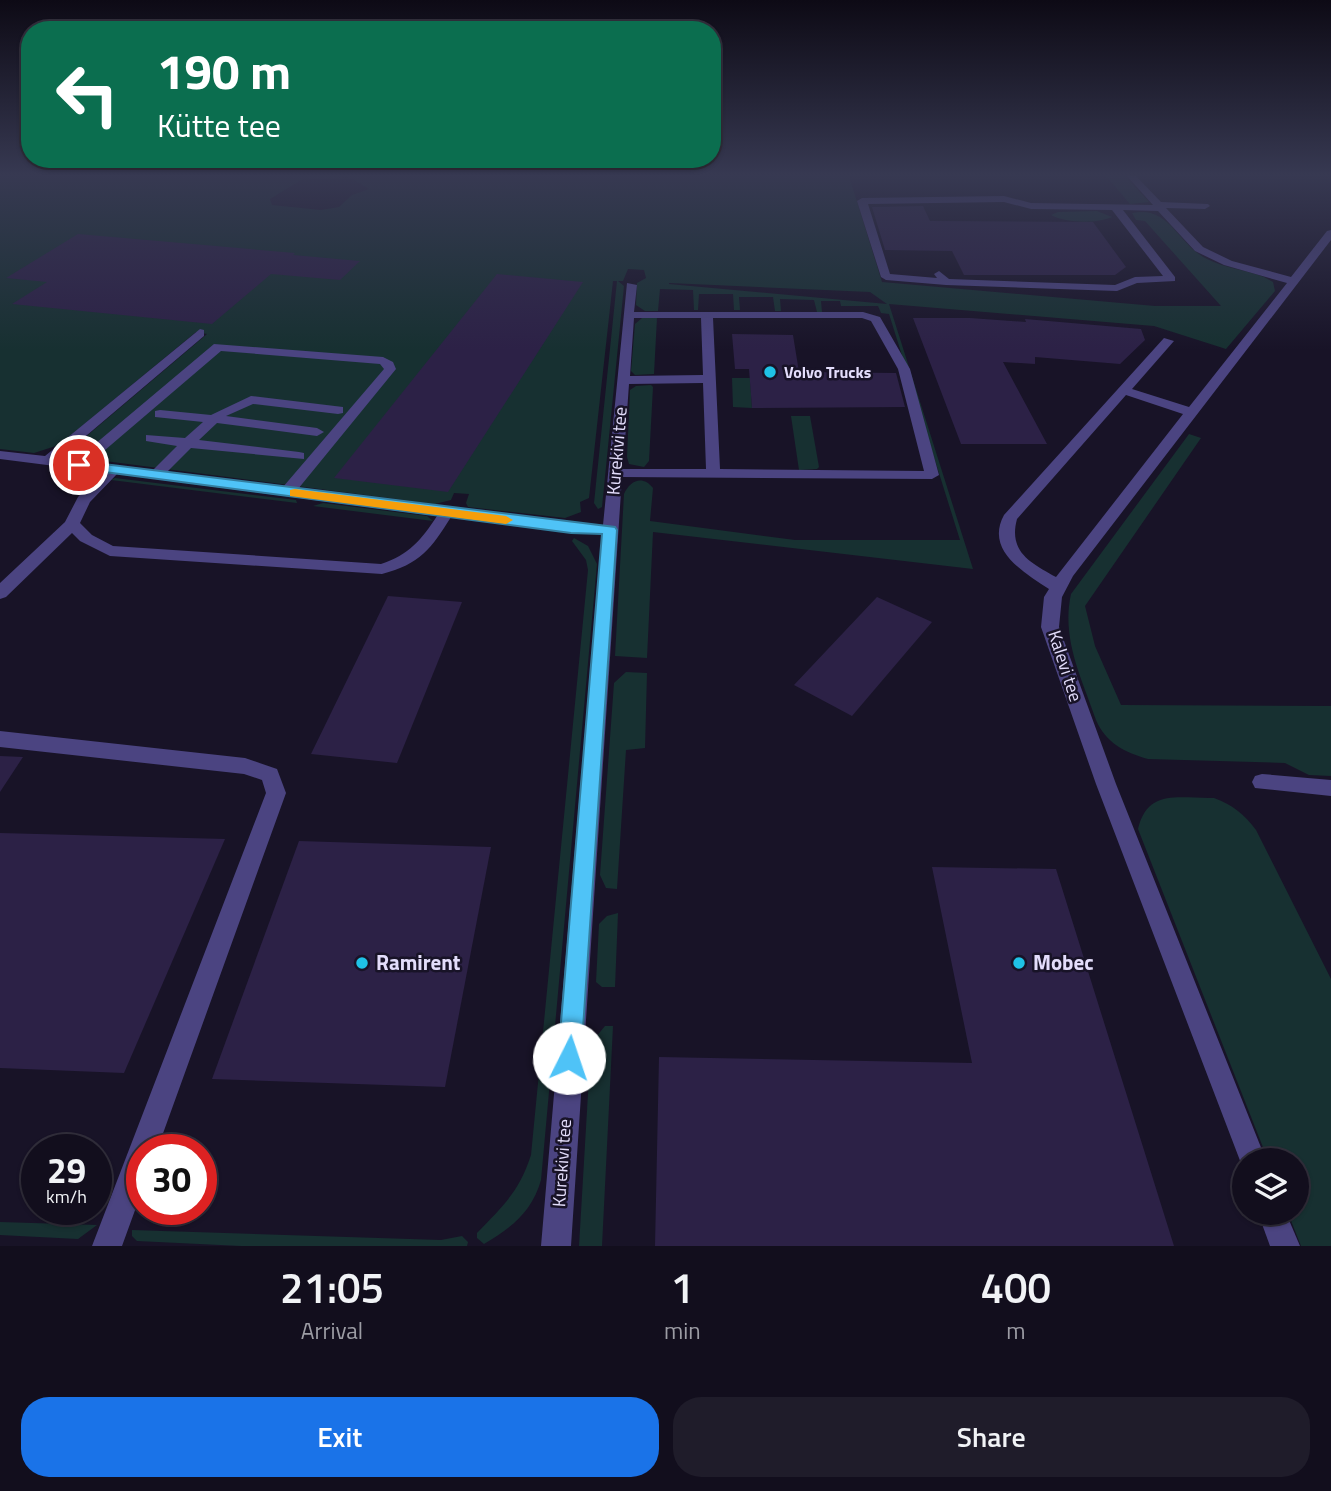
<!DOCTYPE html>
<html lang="en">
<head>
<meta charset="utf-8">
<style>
	body { margin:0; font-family:"Titillium Web",sans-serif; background:#1f1c2a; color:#f1f3f6; height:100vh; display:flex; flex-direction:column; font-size:26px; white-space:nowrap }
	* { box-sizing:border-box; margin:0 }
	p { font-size:23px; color:#9c9ca4 }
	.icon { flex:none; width:38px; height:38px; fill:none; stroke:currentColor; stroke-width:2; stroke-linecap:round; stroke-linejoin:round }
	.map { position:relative; height:1246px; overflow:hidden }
	.side { display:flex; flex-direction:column; background:#120e1d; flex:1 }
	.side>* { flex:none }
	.guide { position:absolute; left:21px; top:21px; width:700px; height:147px; border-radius:28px; box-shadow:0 2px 5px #0004,0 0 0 2px #312e3b; background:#0b6e4f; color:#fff; overflow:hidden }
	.fabs { position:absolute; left:1232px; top:1148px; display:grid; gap:14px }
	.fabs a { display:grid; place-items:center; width:77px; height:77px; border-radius:50%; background:#120e1d; box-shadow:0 2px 5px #0004,0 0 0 2px #312e3b; font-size:35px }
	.speed { position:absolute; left:21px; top:1134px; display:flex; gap:14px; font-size:35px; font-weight:700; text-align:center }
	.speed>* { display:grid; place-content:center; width:91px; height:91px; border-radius:50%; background:#120e1d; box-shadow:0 2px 5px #0004,0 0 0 2px #312e3b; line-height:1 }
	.speed small { font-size:18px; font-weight:400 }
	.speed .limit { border:10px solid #d22; background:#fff; color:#111 }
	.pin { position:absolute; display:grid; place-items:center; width:60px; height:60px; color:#fff; margin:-30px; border:4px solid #fff; border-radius:50%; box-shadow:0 2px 7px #0007 }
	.me { position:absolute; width:77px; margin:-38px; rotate:4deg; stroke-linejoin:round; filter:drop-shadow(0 0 5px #0008) }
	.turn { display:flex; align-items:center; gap:24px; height:147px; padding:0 21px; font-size:32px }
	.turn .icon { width:91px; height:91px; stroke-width:2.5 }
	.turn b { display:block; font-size:49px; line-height:60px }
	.eta { display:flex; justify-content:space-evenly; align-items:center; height:119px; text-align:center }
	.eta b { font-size:42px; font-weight:600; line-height:49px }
	.primary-button { display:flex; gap:14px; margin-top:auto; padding:14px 21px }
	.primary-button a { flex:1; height:80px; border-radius:28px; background:#1a73e8; color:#fff; font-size:28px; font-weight:600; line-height:80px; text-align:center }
	.primary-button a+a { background:#1f1c2a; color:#f1f3f6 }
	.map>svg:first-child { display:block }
	.green { fill:#173031; fill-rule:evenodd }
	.building { fill:#2c2146 }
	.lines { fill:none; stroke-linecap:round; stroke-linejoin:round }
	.minor { fill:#4b4481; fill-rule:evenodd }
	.route { fill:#4fc3f7; stroke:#337fa1; stroke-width:2 }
	.slow { fill:#f59e0b }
	.poi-dot { fill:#1fc2e6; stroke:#181327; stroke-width:2.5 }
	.labels { text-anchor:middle; stroke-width:5; stroke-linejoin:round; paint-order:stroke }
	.far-poi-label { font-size:16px; font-weight:bold; fill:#e3ddfb; stroke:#181327; text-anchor:start }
	.street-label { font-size:18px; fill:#e3ddfb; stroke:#181327 }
	.near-poi-label { font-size:21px; font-weight:bold; fill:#e3ddfb; stroke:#181327; text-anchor:start }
</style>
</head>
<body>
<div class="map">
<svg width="1331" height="1246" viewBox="0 0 1331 1246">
	<rect width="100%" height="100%" fill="#181327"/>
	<g class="green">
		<path d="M 0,176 L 849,176 L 882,282 L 1155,306 L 1221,306 L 1145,221 L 1136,220 L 1132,213 C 1170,205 1177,244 1207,259 C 1225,268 1245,270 1264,277 L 1273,282 L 1275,291 L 1226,349 L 1154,326 L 889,304 L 973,569 L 653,532 L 647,658 L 615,656 L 624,494 C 630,480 643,475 653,488 L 650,521 L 795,540 L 960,540 L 889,314 L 881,313 L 878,306 L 841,306 L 840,301 L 821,301 L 822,312 L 817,312 L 814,300 L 780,299 L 781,311 L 775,311 L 773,297 L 739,297 L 740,310 L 734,310 L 733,294 L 699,294 L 698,310 L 694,310 L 693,290 L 660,289 L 658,311 L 645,311 L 636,305 L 637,283 L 646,278 L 644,270 L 628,269 L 623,281 L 618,281 L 624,286 L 602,507 L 598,509 L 594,503 L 617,281 L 613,281 L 589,498 L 580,502 L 581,512 L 565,518 L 468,507 L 466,503 L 469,494 L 454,493 L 451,500 L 435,504 L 74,457 L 72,452 L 76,445 L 207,334 L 196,332 L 59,445 L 34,453 L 0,449 ZM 349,177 L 369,189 L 352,195 L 339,207 L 321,210 L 272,205 L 270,199 L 301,180 ZM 669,283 L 870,292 L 887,304 L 669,284 Z"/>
		<path d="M 1106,176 L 1125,176 L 1149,202 L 1130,204 Z"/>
		<path d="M 1097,211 L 1112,217 C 1097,224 1065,223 1051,215 L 1058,212 Z"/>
		<path d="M 642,318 L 657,318 L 654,374 L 635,375 L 631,371 L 635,324 Z"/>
		<path d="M 732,378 L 750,378 L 752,408 L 733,407 Z"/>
		<path d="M 651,385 L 653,387 L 649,461 L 644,467 L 629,464 L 627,457 L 630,390 L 636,386 Z"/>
		<path d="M 791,416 L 810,416 L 819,467 L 817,469 L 799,470 Z"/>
		<path d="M 1189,434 L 1201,438 L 1085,606 L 1095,646 L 1121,705 L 1331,706 L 1331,776 L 1309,775 L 1285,763 L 1148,759 C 1124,752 1106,743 1096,720 C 1082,679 1061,639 1071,594 Z"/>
		<path d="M 115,478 L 296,500 L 297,503 L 111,480 Z"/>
		<path d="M 323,503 L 427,516 L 433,521 L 313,506 Z"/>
		<path d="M 574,538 L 588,546 L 597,564 L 541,1180 C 532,1212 511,1228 484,1244 L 477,1238 L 477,1233 C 503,1206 519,1192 531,1155 L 588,570 L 586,560 L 572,541 Z"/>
		<path d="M 626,672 L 647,673 L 645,748 L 626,750 L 617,889 L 606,888 L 600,875 L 614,683 Z"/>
		<path d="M 1214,798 C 1233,805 1244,814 1256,830 L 1331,979 L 1331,1246 L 1301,1246 L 1288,1213 L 1297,1213 L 1297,1160 L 1268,1160 L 1138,829 C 1148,788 1179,799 1214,798 Z"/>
		<path d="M 618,913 L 615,987 L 602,987 L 596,982 L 599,924 L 607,916 Z"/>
		<path d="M 605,1026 L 613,1026 L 602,1246 L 579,1246 L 591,1043 Z"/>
		<path d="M 0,1222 L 97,1225 L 78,1239 L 0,1235 Z"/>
		<path d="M 132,1230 L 441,1240 L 462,1236 L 468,1242 L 467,1246 L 241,1246 L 137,1241 L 132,1236 Z"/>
	</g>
	<g class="building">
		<path d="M 923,206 L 930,221 L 1093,222 L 1126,267 L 1115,275 L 964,275 L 952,251 L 885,250 L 872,207 Z"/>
		<path d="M 78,234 L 295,253 L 293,255 L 360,261 L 340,280 L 271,274 L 212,324 L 12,304 L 47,282 L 6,278 Z"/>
		<path d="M 497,274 L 583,282 L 448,492 L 334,478 Z"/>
		<path d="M 913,318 L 970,318 L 1026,322 L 1025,319 L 1141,329 L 1145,340 L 1120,364 L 1035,357 L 1035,364 L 1003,362 L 1047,444 L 961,444 Z"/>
		<path d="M 732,334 L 793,335 L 799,372 L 896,373 L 905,407 L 752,408 L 749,369 L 735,369 Z"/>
		<path d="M 388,596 L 462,602 L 397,763 L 311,754 Z"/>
		<path d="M 877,597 L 932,622 L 852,716 L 794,685 Z"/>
		<path d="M 0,756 L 23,757 L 0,792 Z"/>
		<path d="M 0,833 L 225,839 L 124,1073 L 0,1068 Z"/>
		<path d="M 299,841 L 491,847 L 445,1087 L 212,1079 Z"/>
		<path d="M 932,867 L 1056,869 L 1174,1246 L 655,1246 L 659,1057 L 972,1063 Z"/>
	</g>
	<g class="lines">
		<g class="minor">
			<path d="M 1127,176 L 1136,176 L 1161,202 L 1208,204 L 1210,206 L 1205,209 L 1166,208 L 1203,247 L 1232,261 L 1291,277 L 1327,231 L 1331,230 L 1331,240 L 1073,576 L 1062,597 L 1059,627 L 1116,784 L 1266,1160 L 1244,1160 L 1244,1171 L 1096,784 L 1041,627 L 1044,597 L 1049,589 C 1023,572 985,550 1004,515 L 1164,338 L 1174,341 L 1132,389 L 1189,407 L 1287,283 L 1224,265 L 1195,251 L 1158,211 L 1123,210 L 1175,277 L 1175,281 L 1137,283 L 1117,291 L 946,285 L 886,280 L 881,277 L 857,201 L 862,198 L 1004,196 L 1031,203 L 1153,205 ZM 1004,202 L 1031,209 L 1112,210 L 1163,276 L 1135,277 L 1115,285 L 949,279 L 939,271 L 934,274 L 937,278 L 890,274 L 868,204 ZM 1126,395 L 1183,414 L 1056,577 C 1031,563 1008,552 1017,519 Z"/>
			<path d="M 627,283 L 637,285 L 634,312 L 863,312 L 880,317 L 910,369 L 939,475 L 932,479 L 622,477 L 571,1246 L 541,1246 L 602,534 L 451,517 C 431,549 420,564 382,574 L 110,556 L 80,541 L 72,533 L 6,597 L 0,599 L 0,583 L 65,522 L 78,497 L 102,472 L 0,459 L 0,451 L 45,456 L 200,329 L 204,330 L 204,336 L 60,458 L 76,460 L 214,344 L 383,357 L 393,362 L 396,369 L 298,489 L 571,523 L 603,525 ZM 634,318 L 701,318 L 703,375 L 630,376 ZM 713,318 L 862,318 L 871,321 L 898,369 L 924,471 L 720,469 ZM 221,351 L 380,364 L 384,369 L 283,487 L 167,472 L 191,448 L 304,459 L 304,453 L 299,452 L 199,440 L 217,423 L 317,436 L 324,432 L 317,428 L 226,416 L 253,404 L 338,414 L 343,413 L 343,407 L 251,396 L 211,415 L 160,410 L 155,411 L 155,417 L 203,422 L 185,438 L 146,435 L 146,441 L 177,446 L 153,470 L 91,462 ZM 703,383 L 706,469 L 623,469 L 629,384 ZM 117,474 L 437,516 C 422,539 409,555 381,564 L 113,546 L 92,535 L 80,523 L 90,502 Z"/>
			<path d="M 0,731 L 245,758 L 277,769 L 286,793 L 157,1150 L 142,1150 L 142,1191 L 122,1246 L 92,1246 L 266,793 L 262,780 L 244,774 L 0,747 Z"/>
			<path d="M 1262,774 L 1331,780 L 1331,796 L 1255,788 L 1252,782 L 1255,776 Z"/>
			<path d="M 1258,1213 L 1286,1213 L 1300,1246 L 1270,1246 Z"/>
		</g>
	</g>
	<linearGradient id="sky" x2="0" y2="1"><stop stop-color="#0d0a15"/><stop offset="0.5" stop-color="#373952"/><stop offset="1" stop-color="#373952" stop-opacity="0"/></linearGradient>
	<rect width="1331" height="350" fill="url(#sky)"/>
	<path class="route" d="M 79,461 L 615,527 L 617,530 L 581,1058 L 578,1067 L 569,1070 L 561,1067 L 558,1058 L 602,534 L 571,533 L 74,468 L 72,465 Z"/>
	<path class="slow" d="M 295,489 L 506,516 L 513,520 L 506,524 L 290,496 L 290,490 Z"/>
	<g class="poi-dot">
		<circle cx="770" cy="372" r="7"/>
		<circle cx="362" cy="963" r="7"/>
		<circle cx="1019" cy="963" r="7"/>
	</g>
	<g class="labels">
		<g class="far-poi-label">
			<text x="784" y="378">Volvo Trucks</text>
		</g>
		<g class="street-label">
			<text transform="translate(617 451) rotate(-85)" y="6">Kurekivi tee</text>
			<text transform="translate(1065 666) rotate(72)" y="6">Kalevi tee</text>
			<text transform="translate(562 1163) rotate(-86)" y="6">Kurekivi tee</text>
		</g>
		<g class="near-poi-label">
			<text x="376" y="970">Ramirent</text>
			<text x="1033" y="970">Mobec</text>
		</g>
	</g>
</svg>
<div class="fabs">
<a><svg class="icon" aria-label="layers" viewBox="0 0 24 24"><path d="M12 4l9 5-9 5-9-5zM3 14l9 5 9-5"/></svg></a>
</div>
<div class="speed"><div>29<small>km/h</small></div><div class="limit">30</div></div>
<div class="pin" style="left:79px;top:465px;background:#d93025"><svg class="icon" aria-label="arrive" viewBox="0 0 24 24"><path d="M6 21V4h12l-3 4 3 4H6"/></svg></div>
<svg class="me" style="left:569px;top:1058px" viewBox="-20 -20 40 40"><circle r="19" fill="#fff"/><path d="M0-13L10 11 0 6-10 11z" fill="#4fc3f7"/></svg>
<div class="guide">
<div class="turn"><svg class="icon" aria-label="left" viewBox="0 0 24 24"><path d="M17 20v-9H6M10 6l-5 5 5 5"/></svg><div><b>190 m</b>Kütte tee</div></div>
</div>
</div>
<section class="side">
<div class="eta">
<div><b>21:05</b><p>Arrival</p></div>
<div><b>1</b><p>min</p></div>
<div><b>400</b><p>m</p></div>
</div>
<div class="primary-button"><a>Exit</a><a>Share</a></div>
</section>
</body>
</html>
